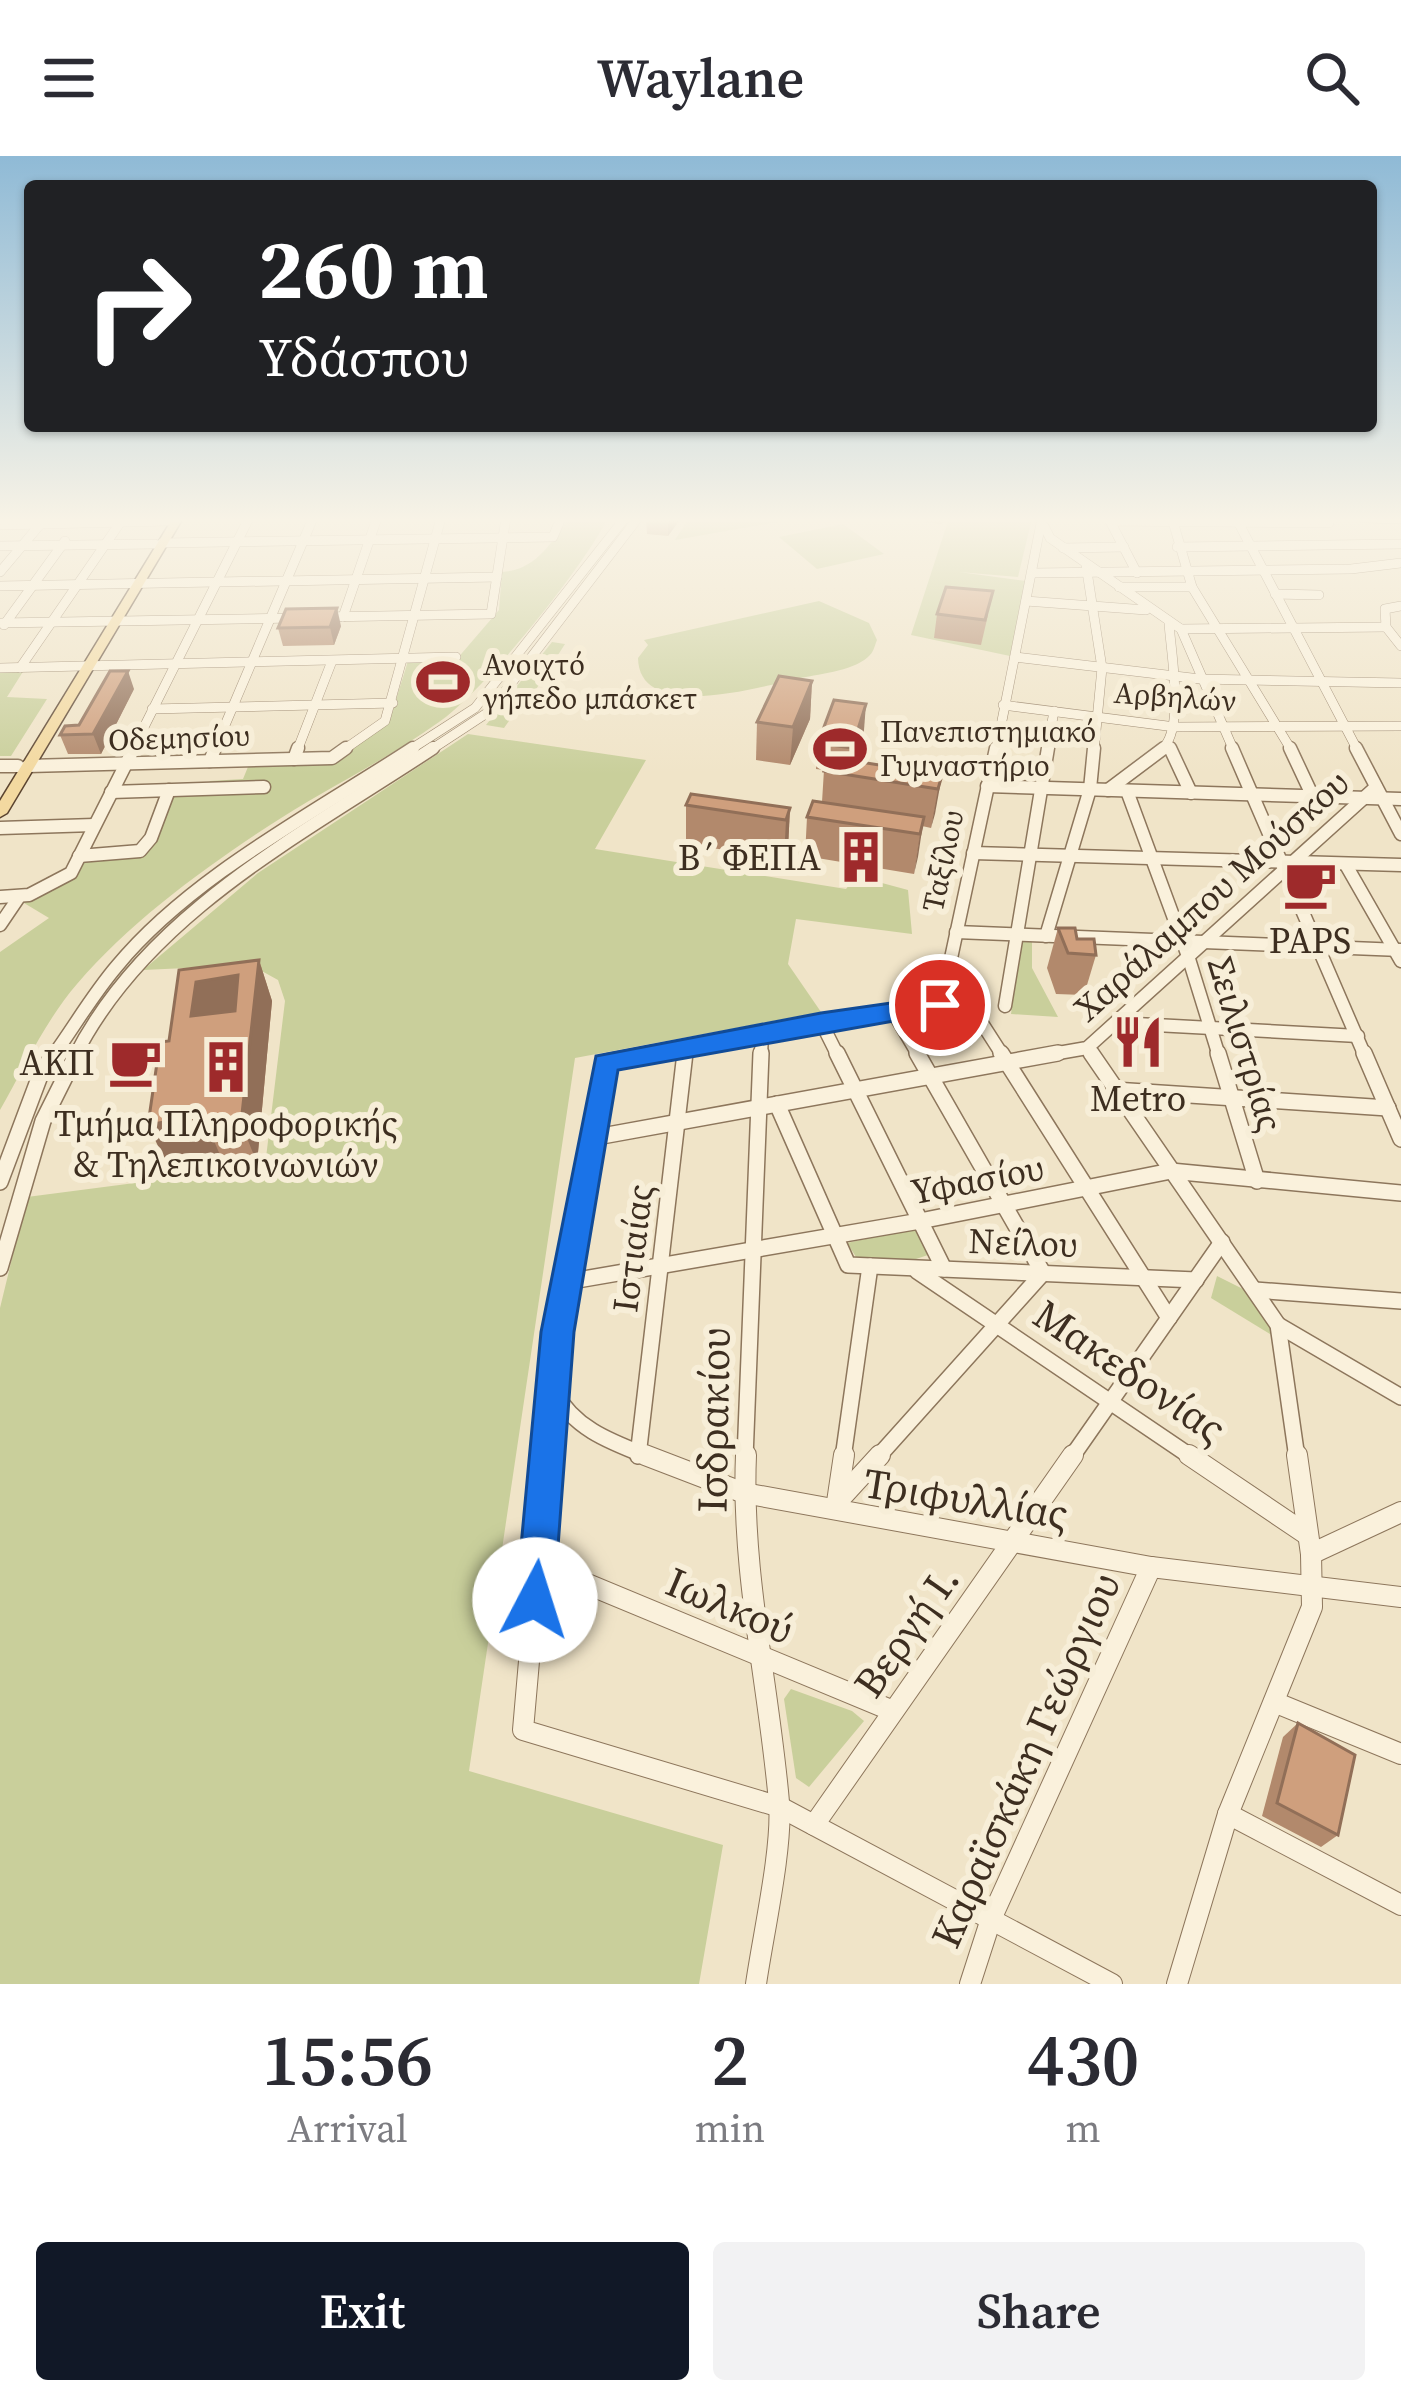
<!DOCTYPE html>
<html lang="en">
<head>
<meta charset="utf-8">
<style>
	body { margin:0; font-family:"Source Serif 4",serif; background:#f2f2f3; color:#2b2b33; height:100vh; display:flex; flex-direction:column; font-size:45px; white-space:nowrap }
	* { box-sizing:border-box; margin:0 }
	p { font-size:39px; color:#7c7c81 }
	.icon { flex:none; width:66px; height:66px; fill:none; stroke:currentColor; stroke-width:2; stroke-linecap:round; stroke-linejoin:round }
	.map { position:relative; height:1828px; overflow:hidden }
	.drawer { display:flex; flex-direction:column; background:#fff; flex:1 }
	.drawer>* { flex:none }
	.guide { position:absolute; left:24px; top:24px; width:1353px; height:252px; border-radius:12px; box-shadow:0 3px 9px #0004; background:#202124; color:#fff; overflow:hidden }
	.pin { position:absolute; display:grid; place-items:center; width:102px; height:102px; color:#fff; margin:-51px; border:6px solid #fff; border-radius:50%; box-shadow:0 3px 12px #0007 }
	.me { position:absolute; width:132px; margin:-66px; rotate:5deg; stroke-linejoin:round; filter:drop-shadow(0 0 9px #0008) }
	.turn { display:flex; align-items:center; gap:42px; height:252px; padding:0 36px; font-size:54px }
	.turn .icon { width:156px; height:156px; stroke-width:2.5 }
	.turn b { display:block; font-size:84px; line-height:102px }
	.eta { display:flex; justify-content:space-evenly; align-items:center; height:204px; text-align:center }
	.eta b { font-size:72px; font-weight:600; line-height:84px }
	.primary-button { display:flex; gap:24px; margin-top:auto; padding:24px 36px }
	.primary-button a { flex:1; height:138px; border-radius:12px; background:#111827; color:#fff; font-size:48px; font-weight:600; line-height:138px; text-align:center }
	.primary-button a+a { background:#f2f2f3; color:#2b2b33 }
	header { display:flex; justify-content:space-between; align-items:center; height:156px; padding:0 36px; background:#fff; font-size:54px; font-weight:600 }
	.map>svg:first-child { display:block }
	.green { fill:#c9cf9b }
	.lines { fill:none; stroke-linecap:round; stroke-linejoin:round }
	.minor-far3-casing { stroke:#8d765c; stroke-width:10 }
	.minor-far2-casing { stroke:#8d765c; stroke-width:15 }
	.minor-far1-casing { stroke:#8d765c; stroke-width:18 }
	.minor-casing { stroke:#8d765c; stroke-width:22 }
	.major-casing { stroke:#5b4430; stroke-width:3 }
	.minor-far3 { stroke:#faf1dc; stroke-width:9 }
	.minor-far2 { stroke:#faf1dc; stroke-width:12 }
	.minor-far1 { stroke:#faf1dc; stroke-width:15 }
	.minor { stroke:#faf1dc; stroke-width:20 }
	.major { fill:#f3d9a0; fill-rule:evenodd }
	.wall { fill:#b2896c }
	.shaded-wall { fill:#916f58 }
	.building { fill:#cf9f7d; stroke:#916f58; stroke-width:3; fill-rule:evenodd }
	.route { fill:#1a73e8; stroke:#114b97; stroke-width:3 }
	.labels { text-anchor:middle; stroke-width:12; stroke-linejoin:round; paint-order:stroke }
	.far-poi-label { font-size:30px; fill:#3d2e20; stroke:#f7eed8; text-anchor:start }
	.far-street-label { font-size:30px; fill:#3d2e20; stroke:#f7eed8 }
	.poi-label { font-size:36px; fill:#3d2e20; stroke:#f7eed8 }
	.street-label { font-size:36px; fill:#3d2e20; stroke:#f7eed8 }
	.near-street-label { font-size:42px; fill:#3d2e20; stroke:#f7eed8 }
</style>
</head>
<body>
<header><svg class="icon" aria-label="menu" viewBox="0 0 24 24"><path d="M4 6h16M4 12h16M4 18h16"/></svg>Waylane<svg class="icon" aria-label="search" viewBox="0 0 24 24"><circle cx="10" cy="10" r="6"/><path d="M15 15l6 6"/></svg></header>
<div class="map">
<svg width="1401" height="1828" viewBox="0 0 1401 1828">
	<rect width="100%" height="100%" fill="#f0e4c8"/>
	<g class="green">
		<path d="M 569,362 L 608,362 C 582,413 486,533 439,566 C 385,605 323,634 267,671 C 200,715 129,767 77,828 C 45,865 24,912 0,954 L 0,796 L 49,762 L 24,747 L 73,717 L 82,702 L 140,697 L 171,637 L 205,635 L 210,625 L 243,623 L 250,606 L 333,605 L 389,566 L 408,505 L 456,504 L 499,454 L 502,416 C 536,414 551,387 569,362 Z"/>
		<path d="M 689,362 L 800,362 L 675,384 Z"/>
		<path d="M 949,362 L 1032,362 L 1018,421 L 959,416 L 1026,425 L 1010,500 L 911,479 Z"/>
		<path d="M 843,368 L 884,398 L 817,413 L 779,381 Z"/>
		<path d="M 819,445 L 869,467 L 877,484 C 874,491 874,496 868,501 C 851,516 817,518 796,523 C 760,531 639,567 638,502 L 648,489 L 644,484 Z"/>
		<path d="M 552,486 L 565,488 L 526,549 L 520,549 L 504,572 L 486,569 Z"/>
		<path d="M 24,514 L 7,541 L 47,543 L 11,600 L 0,600 L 0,515 Z"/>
		<path d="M 468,578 L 646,604 L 595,693 L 846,733 L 856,720 L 908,734 L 912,778 L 796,763 L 788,808 L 821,856 L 575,902 L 469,1615 L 723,1689 L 699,1828 L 0,1828 L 0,1152 L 27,1041 L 265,1010 L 285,845 L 278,824 L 251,809 L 143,814 L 258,717 Z"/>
		<path d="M 1022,782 L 1032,783 L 1032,812 L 1058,861 L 1011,858 Z"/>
		<path d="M 916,1072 L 928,1099 L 907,1106 L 858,1104 L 847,1087 Z"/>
		<path d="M 1217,1120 L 1273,1148 L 1275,1181 L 1211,1142 Z"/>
		<path d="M 791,1533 L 852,1555 L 864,1565 L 809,1631 L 796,1622 L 784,1543 Z"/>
	</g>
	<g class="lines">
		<g class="minor-far3-casing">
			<g id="minor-far3">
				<path d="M 1172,362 L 1192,431 L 1292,595"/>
				<path d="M 1236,362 L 1358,595"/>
				<path d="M 1363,362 L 1401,363"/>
				<path d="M 0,369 L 169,365"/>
				<path d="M 1044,370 L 1050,382 L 1181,473 L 1386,471"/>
				<path d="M 162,387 L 553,381 L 561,362"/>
				<path d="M 0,390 L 155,388"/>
				<path d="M 1177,391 L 1401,388"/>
				<path d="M 1063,392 L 1124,391"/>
				<path d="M 1086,409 L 1102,512 L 1094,595"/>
				<path d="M 0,416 L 43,365"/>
				<path d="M 1033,417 L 1351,413 L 1401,407"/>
				<path d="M 1137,417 L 1110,365 L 1329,367"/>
				<path d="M 0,430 L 497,421"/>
				<path d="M 1119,431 L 1192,431"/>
				<path d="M 1275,438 L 1319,439"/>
				<path d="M 1026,445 L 1146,454"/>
				<path d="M 1401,450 L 1385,453 L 1386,471 L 1401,490"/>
				<path d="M 324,461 L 491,458 L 506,362"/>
				<path d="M 343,461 L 377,362"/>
				<path d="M 0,467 L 295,462"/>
				<path d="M 4,469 L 65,385"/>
				<path d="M 1181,473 L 1234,595"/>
				<path d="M 1015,501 L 1200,523 L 1401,527"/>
				<path d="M 0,512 L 456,501"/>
				<path d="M 20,512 L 120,367"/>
				<path d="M 1003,549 L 1175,571 L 1401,570"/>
				<path d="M 152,553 L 393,547"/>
				<path d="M 999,571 L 1095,583"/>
				<path d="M 1168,589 L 1171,595"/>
				<path d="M 132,595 L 249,362"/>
				<path d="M 214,595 L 313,362"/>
				<path d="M 297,595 L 332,505"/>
				<path d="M 342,595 L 385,565 L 441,362"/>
				<path d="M 408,595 L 475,552 L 625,362"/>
				<path d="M 429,595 L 490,555 L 638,362"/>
				<path d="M 996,595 L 1042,362"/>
				<path d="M 1047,595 L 1054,555"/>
				<path d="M 1160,595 C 1186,576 1171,499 1169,467"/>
			</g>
		</g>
		<g class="minor-far2-casing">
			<g id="minor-far2">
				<path d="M 1170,592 L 1191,637"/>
				<path d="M 1232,592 L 1365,900"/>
				<path d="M 1290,592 L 1313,641"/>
				<path d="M 1356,592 L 1401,678"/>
				<path d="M 294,603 L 298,592"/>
				<path d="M 210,605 L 215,592"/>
				<path d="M 0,610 L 18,610"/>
				<path d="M 28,610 L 332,602 L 346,592"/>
				<path d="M 987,630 L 1401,643"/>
				<path d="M 1108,634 L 1164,592"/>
				<path d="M 1127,635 L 1189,803 L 1219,900"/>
				<path d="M 111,636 L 264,631"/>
				<path d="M 0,672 L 94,669"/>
				<path d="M 973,697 L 1401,709"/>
				<path d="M 79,700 L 140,695 L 151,682 L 169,634"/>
				<path d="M 1346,709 L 1401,805"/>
				<path d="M 0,741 L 29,739 L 71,717 L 134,592"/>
				<path d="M 0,769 L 19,741"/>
				<path d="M 956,776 L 1401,794"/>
				<path d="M 1046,780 L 1090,633 L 1094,592"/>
				<path d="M 941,849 L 996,592"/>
				<path d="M 1005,850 L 1048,592"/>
				<path d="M 892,854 L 919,900"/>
				<path d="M 821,866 L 838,900"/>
				<path d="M 1118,867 L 1358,880"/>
				<path d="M 1087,892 L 1093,900"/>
				<path d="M 53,900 C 74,871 93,838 117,810 C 190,721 317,655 413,592"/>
				<path d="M 75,900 C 147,757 305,677 433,592"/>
				<path d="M 637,900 L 941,849 L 976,858 L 1003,900"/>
				<path d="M 685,900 L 686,891"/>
				<path d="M 761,900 L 762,877"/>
				<path d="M 1041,900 L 1087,892 L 1376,631"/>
			</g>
		</g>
		<g class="minor-far1-casing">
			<g id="minor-far1">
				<path d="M 837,897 L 944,1113"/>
				<path d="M 1001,897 L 1169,1162"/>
				<path d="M 1091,897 L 1278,1169 L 1297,1302"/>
				<path d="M 1218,897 L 1257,1025"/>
				<path d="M 1364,897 L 1401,983"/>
				<path d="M 1114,934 L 1388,952"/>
				<path d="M 777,948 L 848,1109 L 1196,1124"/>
				<path d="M 591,982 L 1058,897"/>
				<path d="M 0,1026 L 41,917 L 55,897"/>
				<path d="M 0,1112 L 43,965 L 77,897"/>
				<path d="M 917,1115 L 1193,1302"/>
				<path d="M 566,1126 L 920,1065 L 1171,1015 L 1401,1037"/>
				<path d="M 1255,1134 L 1401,1145"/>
				<path d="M 1278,1169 L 1401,1241"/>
				<path d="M 553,1234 C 575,1274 611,1286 652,1302"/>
				<path d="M 638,1300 L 685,897"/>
				<path d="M 547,1302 L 558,1176 L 606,906 L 654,897"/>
				<path d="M 745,1302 L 761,897"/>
				<path d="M 843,1302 L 870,1110"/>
				<path d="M 877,1302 L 1043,1117 L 917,897"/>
				<path d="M 1071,1302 L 1222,1086"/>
			</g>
		</g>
		<g class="minor-casing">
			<g id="minor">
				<path d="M 547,1299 L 523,1574 L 780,1651 L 1112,1828"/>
				<path d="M 645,1299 L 744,1337 L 1151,1411 L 1401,1441"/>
				<path d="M 746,1299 C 741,1416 769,1530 779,1646 C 783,1691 763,1779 756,1828"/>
				<path d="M 1189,1299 L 1306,1378"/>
				<path d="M 837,1346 L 880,1299"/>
				<path d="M 837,1346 L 844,1299"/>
				<path d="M 1311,1398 L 1401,1356"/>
				<path d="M 539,1408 L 893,1555"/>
				<path d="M 1274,1546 L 1401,1598"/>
				<path d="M 1228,1658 L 1401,1749"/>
				<path d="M 814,1669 L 1073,1299"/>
				<path d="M 970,1828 L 991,1763 L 1151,1411"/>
				<path d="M 1177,1828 L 1228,1658 L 1312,1451 L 1311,1398 L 1297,1299"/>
			</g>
		</g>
		<g class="major-casing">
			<path id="major" d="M 173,362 L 183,362 L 7,657 L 0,661 L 0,645 Z"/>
		</g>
		<use href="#minor-far3" class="minor-far3"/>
		<use href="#minor-far2" class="minor-far2"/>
		<use href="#minor-far1" class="minor-far1"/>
		<use href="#minor" class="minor"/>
		<use href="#major" class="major"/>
	</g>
	<g class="wall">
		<path d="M 646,362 L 681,362 L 668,380 L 647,378 Z"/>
		<path d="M 925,362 L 943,362 L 942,368 L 924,366 Z"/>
		<path d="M 937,458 L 988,459 L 981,489 L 934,482 Z"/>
		<path d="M 341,470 L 334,489 L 283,490 L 278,472 Z"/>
		<path d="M 812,525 L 810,563 L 790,609 L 756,604 L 757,566 Z"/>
		<path d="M 134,533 L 101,598 L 68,598 L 60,579 L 79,569 Z"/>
		<path d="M 864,574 L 853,605 L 942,619 L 931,672 L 922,670 L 914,718 L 805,700 L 807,661 L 822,646 L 824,614 L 816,613 L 818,587 Z"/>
		<path d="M 686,649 L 790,652 L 788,692 L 784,703 L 686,688 Z"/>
		<path d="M 1058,772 L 1077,783 L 1096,799 L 1084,839 L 1056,838 L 1047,812 Z"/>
		<path d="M 259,804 L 272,845 L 257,1007 L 226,1011 L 220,999 L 167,1009 L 169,885 Z"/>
		<path d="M 1298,1567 L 1338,1679 L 1321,1691 L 1262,1660 L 1283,1581 Z"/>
	</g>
	<g class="shaded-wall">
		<path d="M 668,362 L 681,362 L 668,380 Z"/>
		<path d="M 337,452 L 341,470 L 334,489 L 330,471 Z"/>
		<path d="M 128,515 L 134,533 L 101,598 L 93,578 Z"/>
		<path d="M 812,525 L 810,563 L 790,609 L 793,571 Z"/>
		<path d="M 866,548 L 864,574 L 849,618 L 852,592 Z"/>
		<path d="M 942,619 L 935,658 L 931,672 L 938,633 Z"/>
		<path d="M 790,652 L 788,692 L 784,703 L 786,664 Z"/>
		<path d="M 924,661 L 918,701 L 914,718 L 920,678 Z"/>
		<path d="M 259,804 L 272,845 L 257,1007 L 241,967 Z"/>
		<path d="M 238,819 L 253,859 L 191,860 L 196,826 Z"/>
		<path d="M 203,959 L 220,999 L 167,1009 L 148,969 Z"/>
	</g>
	<g class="building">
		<path d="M 946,431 L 993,435 L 985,464 L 937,458 Z"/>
		<path d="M 337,452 L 330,471 L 278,472 L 286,453 Z"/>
		<path d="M 110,515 L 128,515 L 93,578 L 60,579 L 65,570 L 79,569 Z"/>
		<path d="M 779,520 L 812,525 L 793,571 L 757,566 Z"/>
		<path d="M 834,544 L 866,548 L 852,592 L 818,587 Z"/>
		<path d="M 829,601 L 942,619 L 938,633 L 824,615 Z"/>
		<path d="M 691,638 L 790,652 L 786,664 L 686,649 Z"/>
		<path d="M 813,645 L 924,661 L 920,678 L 807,661 Z"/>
		<path d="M 1058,772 L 1075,772 L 1077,783 L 1094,783 L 1096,799 L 1068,797 Z"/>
		<path d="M 259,804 L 241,967 L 209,971 L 203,959 L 148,969 L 160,886 L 169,885 L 179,814 ZM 238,819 L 235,855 L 191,860 L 196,826 Z"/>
		<path d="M 1298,1567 L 1355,1599 L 1338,1679 L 1277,1647 Z"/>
	</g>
	<linearGradient id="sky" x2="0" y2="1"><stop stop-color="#8fbad6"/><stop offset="0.59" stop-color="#f8f3e6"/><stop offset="1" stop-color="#f8f3e6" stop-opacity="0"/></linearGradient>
	<rect width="1401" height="618" fill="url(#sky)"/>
	<path class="route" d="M 940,840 L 950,843 L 953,849 L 950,855 L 618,914 L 574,1176 L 554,1444 L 549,1457 L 535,1463 L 522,1457 L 516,1444 L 541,1176 L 596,900 L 821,857 Z"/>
	<defs>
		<g id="stadium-bare" transform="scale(4.14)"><path d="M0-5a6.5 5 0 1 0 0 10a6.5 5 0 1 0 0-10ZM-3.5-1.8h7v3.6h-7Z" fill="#9e2a2b" stroke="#f7eed8" stroke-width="2.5" paint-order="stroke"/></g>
		<g id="building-bare" transform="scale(4.14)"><path d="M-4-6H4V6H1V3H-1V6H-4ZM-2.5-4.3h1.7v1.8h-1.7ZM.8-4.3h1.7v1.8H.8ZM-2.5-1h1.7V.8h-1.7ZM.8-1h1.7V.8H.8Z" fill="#9e2a2b" stroke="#f7eed8" stroke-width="2.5" paint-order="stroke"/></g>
		<g id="cafe-bare" transform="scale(4.14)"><path d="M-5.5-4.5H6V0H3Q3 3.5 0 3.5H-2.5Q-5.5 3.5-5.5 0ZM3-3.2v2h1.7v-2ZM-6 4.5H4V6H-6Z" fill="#9e2a2b" stroke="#f7eed8" stroke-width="2.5" paint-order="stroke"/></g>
		<g id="restaurant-bare" transform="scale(4.14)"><path d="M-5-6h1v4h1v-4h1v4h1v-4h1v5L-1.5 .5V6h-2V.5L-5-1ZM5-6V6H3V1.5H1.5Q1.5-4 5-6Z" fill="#9e2a2b" stroke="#f7eed8" stroke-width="2.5" paint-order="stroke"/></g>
	</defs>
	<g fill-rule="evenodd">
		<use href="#stadium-bare" x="443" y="526"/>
		<use href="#stadium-bare" x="840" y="593"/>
		<use href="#building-bare" x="861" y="701"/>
		<use href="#cafe-bare" x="1310" y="728"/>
		<use href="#restaurant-bare" x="1138" y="886"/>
		<use href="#cafe-bare" x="135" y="906"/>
		<use href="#building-bare" x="226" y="911"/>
	</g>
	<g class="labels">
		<g class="far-poi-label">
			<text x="483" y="519">Ανοιχτό<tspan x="483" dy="34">γήπεδο μπάσκετ</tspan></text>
			<text x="880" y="586">Πανεπιστημιακό<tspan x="880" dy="34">Γυμναστήριο</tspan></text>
		</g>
		<g class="far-street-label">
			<text transform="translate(1175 541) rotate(4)" y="10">Αρβηλών</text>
			<text transform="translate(179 582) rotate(-2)" y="10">Οδεμησίου</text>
			<text transform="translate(943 705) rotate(-78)" y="10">Ταξίλου</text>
		</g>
		<g class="poi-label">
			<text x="821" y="714" text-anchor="end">Β΄ ΦΕΠΑ</text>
			<text x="1310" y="797">PAPS</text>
			<text x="95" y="919" text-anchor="end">ΑΚΠ</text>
			<text x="1138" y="955">Metro</text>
			<text x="226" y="980">Τμήμα Πληροφορικής<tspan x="226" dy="41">&amp; Τηλεπικοινωνιών</tspan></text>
		</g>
		<g class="street-label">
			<text transform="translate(1211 739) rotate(-42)" y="13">Χαράλαμπου Μούσκου</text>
			<text transform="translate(1246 888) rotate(73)" y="13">Σειλιστρίας</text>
			<text transform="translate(977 1023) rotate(-11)" y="13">Υφασίου</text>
			<text transform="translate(1023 1086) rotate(2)" y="13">Νείλου</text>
			<text transform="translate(632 1092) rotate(-83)" y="13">Ιστιαίας</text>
		</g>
		<g class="near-street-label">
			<text transform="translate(1130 1215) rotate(34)" y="15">Μακεδονίας</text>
			<text transform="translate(713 1264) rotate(-89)" y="15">Ισδρακίου</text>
			<text transform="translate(966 1342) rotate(9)" y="15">Τριφυλλίας</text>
			<text transform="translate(730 1449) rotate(23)" y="15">Ιωλκού</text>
			<text transform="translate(906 1475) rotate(-55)" y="15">Βεργή Ι.</text>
			<text transform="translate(1025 1604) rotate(-66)" y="15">Καραϊσκάκη Γεώργιου</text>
		</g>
	</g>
</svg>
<div class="pin" style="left:940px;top:849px;background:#d93025"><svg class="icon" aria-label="arrive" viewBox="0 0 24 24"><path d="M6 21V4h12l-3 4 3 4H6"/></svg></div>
<svg class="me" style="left:535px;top:1444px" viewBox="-20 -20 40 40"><circle r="19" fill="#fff"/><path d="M0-13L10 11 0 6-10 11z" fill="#1a73e8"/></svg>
<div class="guide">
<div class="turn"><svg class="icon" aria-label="right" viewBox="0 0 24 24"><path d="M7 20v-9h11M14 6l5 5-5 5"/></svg><div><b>260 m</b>Υδάσπου</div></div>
</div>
</div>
<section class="drawer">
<div class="eta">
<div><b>15:56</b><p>Arrival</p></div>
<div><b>2</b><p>min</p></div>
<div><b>430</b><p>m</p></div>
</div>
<div class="primary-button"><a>Exit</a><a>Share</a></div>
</section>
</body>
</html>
